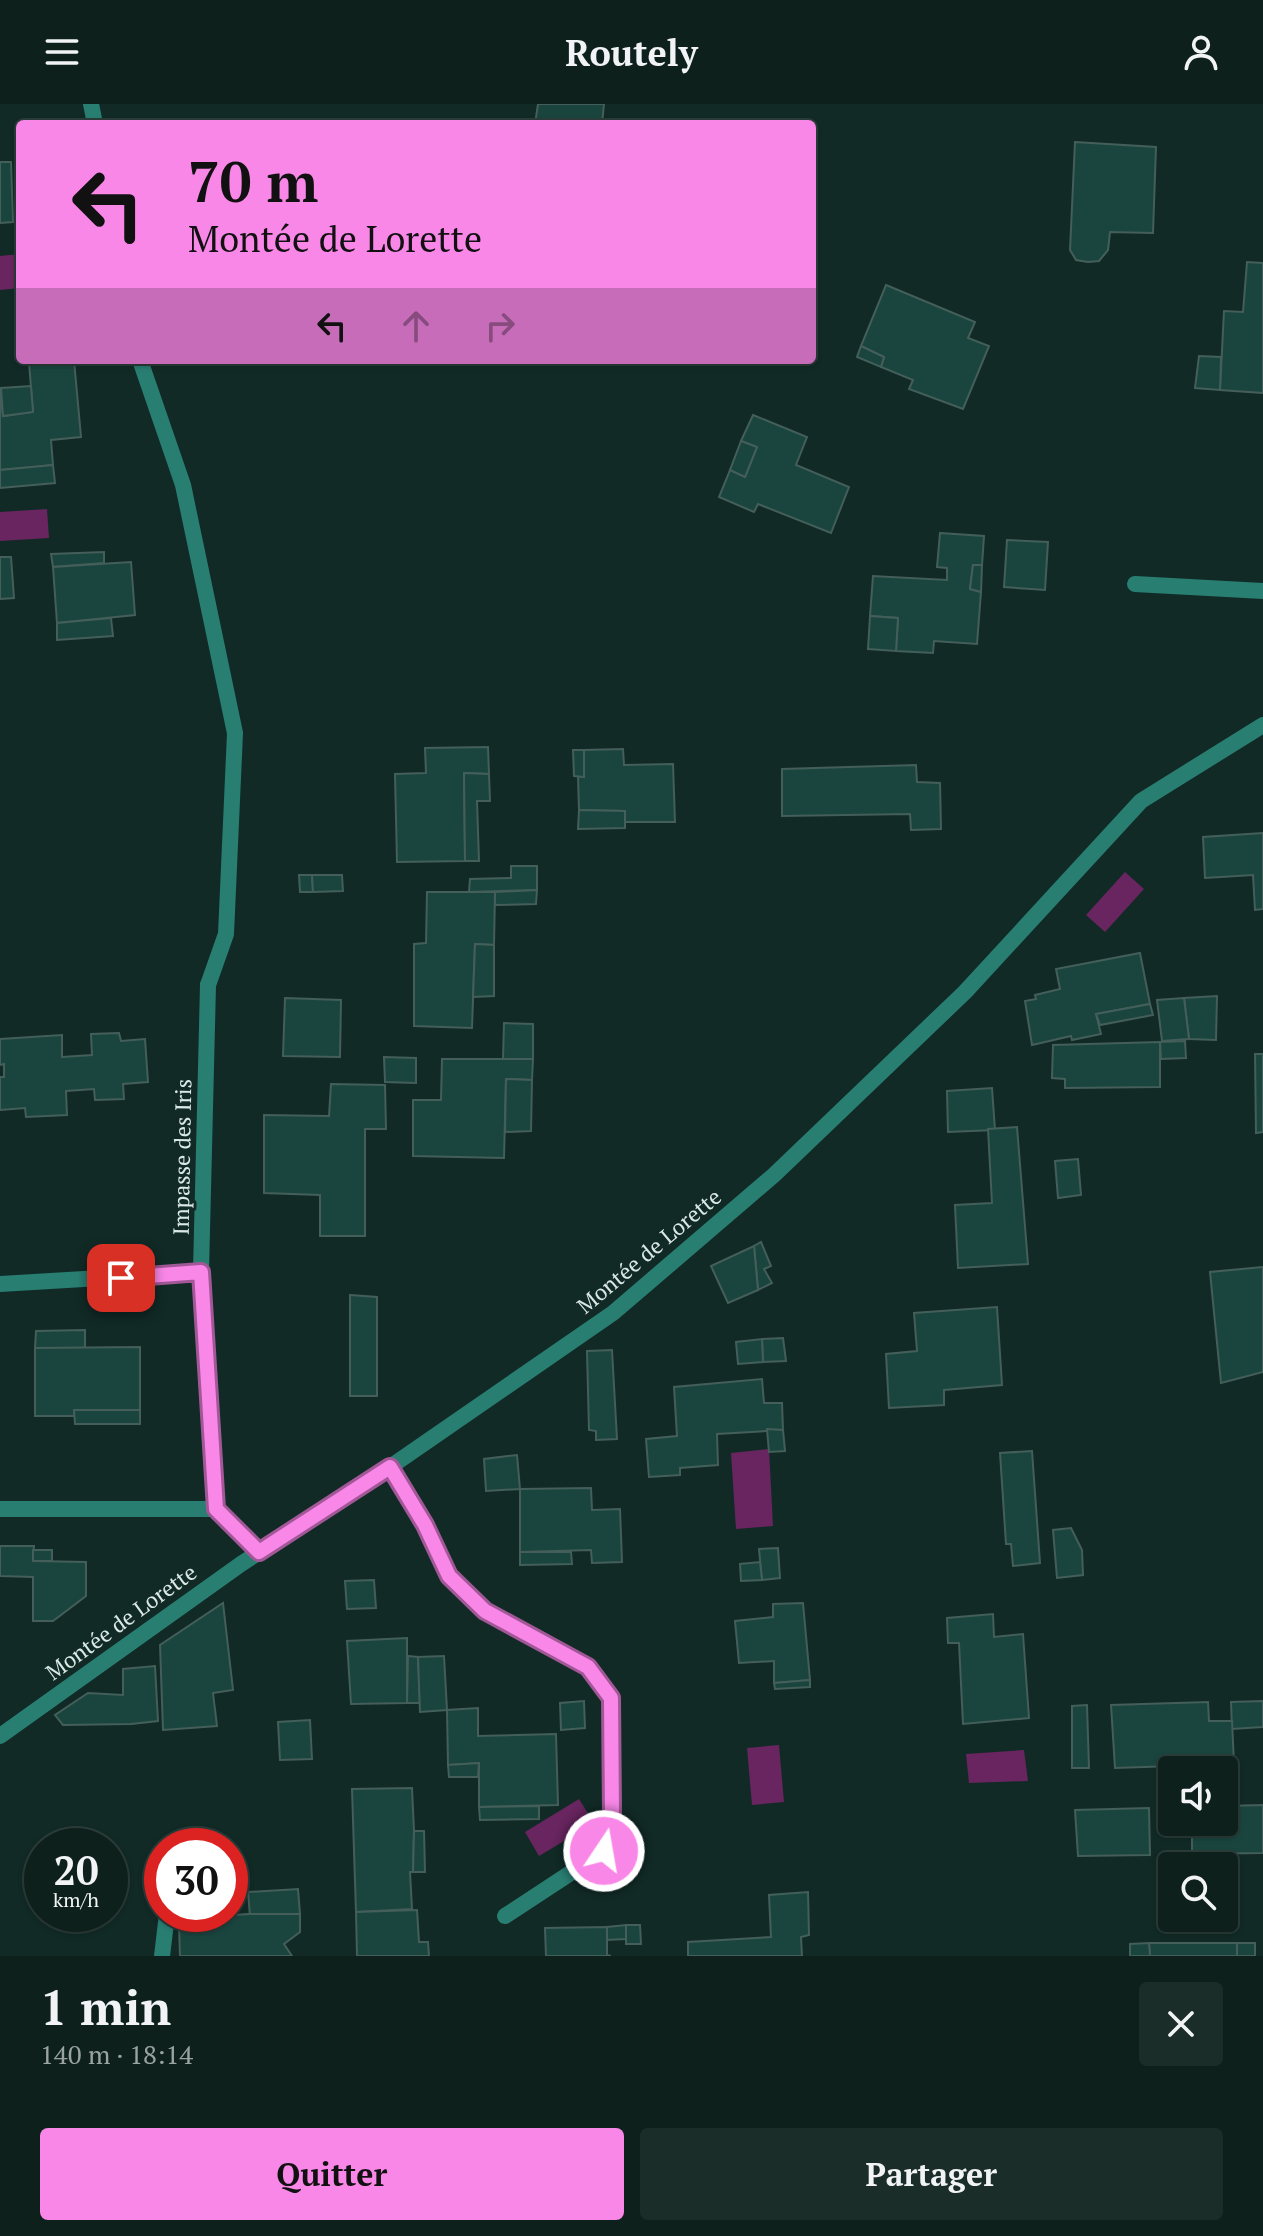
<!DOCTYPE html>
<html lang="fr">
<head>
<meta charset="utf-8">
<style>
	body { margin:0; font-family:"PT Serif",serif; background:#1b2d29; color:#f1f3f6; height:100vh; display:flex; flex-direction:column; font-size:30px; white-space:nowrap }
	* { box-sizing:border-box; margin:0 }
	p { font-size:26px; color:#9aa3a3 }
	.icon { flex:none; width:44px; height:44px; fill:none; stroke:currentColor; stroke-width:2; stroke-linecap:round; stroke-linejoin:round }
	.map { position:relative; height:1852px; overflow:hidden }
	.details { display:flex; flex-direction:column; background:#0d201c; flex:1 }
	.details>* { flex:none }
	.hud { position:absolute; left:16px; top:16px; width:800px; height:244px; border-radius:8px; box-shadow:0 2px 6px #0004,0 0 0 2px #2d3e3b; background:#f987e8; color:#111; overflow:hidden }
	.buttons { position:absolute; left:1158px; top:1652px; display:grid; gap:16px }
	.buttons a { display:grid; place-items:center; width:80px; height:80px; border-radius:8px; background:#0d201c; box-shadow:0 2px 6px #0004,0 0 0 2px #2d3e3b; font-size:40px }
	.speed { position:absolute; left:24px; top:1724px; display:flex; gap:16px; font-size:40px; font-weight:700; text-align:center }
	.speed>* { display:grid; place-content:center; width:104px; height:104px; border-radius:50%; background:#0d201c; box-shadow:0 2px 6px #0004,0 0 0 2px #2d3e3b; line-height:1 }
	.speed small { font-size:20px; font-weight:400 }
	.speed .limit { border:12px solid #d22; background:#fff; color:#111 }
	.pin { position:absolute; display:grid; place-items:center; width:68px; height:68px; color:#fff; margin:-34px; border-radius:16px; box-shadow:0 4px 12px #0006 }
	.me { position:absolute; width:88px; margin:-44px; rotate:12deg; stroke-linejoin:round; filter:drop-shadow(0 0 6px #0008) }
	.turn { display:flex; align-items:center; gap:28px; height:168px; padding:0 40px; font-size:36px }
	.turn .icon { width:104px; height:104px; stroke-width:2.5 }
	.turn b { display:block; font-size:56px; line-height:68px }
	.lanes { display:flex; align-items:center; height:76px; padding:0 40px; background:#0003; justify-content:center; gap:40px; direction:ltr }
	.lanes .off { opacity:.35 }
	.round { display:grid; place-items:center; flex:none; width:84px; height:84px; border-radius:8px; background:#1b2d29 }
	.head { display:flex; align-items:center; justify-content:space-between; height:136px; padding:0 40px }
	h1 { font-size:48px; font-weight:700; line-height:60px }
	.cta { display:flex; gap:16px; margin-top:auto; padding:16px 40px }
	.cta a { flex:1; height:92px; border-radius:8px; background:#f987e8; color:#111; font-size:32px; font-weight:700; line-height:92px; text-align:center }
	.cta a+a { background:#1b2d29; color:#f1f3f6 }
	header { display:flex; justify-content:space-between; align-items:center; height:104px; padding:0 40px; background:#0d201c; font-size:36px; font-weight:700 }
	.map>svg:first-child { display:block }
	.water { fill:#68255f }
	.building { fill:#1a453f; stroke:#445e59; stroke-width:2 }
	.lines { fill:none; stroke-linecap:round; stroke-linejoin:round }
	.lane { stroke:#297e72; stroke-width:16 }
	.street { stroke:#297e72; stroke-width:16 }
	.route-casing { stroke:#a25897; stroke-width:20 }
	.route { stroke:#f987e8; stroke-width:14 }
	.labels { text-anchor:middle; stroke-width:6; stroke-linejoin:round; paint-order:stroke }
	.street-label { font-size:22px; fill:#dae9e6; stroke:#112a26 }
</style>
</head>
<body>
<header><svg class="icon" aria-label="menu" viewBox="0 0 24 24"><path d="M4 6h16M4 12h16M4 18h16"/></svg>Routely<svg class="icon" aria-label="person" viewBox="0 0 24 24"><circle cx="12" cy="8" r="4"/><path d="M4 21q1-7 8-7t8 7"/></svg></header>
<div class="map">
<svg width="1263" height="1852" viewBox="0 0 1263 1852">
	<rect width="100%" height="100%" fill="#112a26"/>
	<g class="water">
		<path d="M 20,150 L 20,184 L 0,186 L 0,152 Z"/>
		<path d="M 47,405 L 49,434 L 0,437 L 0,408 Z"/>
		<path d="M 1125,768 L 1144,785 L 1105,828 L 1086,811 Z"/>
		<path d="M 769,1345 L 773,1422 L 736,1425 L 731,1349 Z"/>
		<path d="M 779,1641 L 784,1698 L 752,1701 L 747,1644 Z"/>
		<path d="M 1024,1646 L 1028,1677 L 969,1679 L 966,1650 Z"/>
		<path d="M 579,1695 L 594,1719 L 539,1752 L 525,1728 Z"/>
	</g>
	<g class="building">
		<path d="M 538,0 L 604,0 L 602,20 L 535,20 Z"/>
		<path d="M 1075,38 L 1156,43 L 1153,129 L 1110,128 L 1108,146 L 1099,157 L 1088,158 L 1076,156 L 1070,146 Z"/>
		<path d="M 0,58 L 11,58 L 13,118 L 0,119 Z"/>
		<path d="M 1247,158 L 1263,159 L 1263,289 L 1220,286 L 1224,207 L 1243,208 Z"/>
		<path d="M 886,181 L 975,218 L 968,234 L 989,242 L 963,305 L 909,285 L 913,276 L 881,263 L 884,253 L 861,242 Z"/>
		<path d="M 861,242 L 884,253 L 881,263 L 857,253 Z"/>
		<path d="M 1199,252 L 1221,253 L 1220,286 L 1195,284 Z"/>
		<path d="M 74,256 L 81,333 L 51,336 L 53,361 L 0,366 L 0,284 L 3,312 L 33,308 L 29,259 Z"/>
		<path d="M 31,282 L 33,308 L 3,312 L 1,284 Z"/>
		<path d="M 753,311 L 807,333 L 796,361 L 849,383 L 831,429 L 758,400 L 754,408 L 719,393 L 730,366 L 745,373 L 757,343 L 741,337 Z"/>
		<path d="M 741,337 L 757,343 L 745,373 L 730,366 Z"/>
		<path d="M 53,361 L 55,379 L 0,384 L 0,366 Z"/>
		<path d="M 940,429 L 984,432 L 982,461 L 973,461 L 970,485 L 981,488 L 977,540 L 934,537 L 933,549 L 896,547 L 898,514 L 870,512 L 873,472 L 947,476 L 947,464 L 937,463 Z"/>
		<path d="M 1007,436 L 1048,438 L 1045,486 L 1004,483 Z"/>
		<path d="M 104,448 L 104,459 L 53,463 L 51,450 Z"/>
		<path d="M 0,453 L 11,453 L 14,494 L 0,495 Z"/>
		<path d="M 131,458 L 135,511 L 57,519 L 53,463 Z"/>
		<path d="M 973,461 L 982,461 L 981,488 L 970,485 Z"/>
		<path d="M 870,512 L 898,514 L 896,547 L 868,545 Z"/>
		<path d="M 111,514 L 113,532 L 57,536 L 57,519 Z"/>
		<path d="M 488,643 L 489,670 L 464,669 L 465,757 L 397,758 L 395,670 L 426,669 L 425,644 Z"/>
		<path d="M 623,645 L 624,661 L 673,660 L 675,718 L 625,718 L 625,707 L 579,706 L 578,672 L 584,673 L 584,646 Z"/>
		<path d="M 573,646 L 584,646 L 584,673 L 574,672 Z"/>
		<path d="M 916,661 L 917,678 L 940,679 L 941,725 L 911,726 L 910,710 L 782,712 L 782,665 Z"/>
		<path d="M 464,669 L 489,670 L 490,697 L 477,697 L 479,757 L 465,757 Z"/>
		<path d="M 579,706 L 625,707 L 625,724 L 578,725 Z"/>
		<path d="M 1263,729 L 1263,805 L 1255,806 L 1253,771 L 1205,774 L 1203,733 Z"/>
		<path d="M 511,762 L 537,762 L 537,786 L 469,788 L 470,775 L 511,774 Z"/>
		<path d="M 299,771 L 312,771 L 313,788 L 300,788 Z"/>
		<path d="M 312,771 L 342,771 L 343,787 L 313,788 Z"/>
		<path d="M 537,786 L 536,800 L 495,801 L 495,788 Z"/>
		<path d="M 427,788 L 495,788 L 494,841 L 475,840 L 472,924 L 414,922 L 414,840 L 426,839 Z"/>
		<path d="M 475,840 L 494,841 L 494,892 L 473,893 Z"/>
		<path d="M 1140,849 L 1150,900 L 1096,910 L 1101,930 L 1072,936 L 1071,932 L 1032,941 L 1025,897 L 1036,895 L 1035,891 L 1060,885 L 1056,865 Z"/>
		<path d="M 1217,892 L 1216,936 L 1189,935 L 1184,894 Z"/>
		<path d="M 285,894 L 341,896 L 340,953 L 283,952 Z"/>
		<path d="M 1184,894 L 1189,935 L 1162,937 L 1157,896 Z"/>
		<path d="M 1150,900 L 1153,911 L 1100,921 L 1096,910 Z"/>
		<path d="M 504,919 L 533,920 L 533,955 L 503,955 Z"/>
		<path d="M 119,929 L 121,937 L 145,935 L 148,978 L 123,980 L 124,995 L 95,996 L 94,985 L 66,987 L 67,1011 L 26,1013 L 25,1004 L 0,1006 L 0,973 L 4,973 L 4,960 L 0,961 L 0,935 L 62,931 L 62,953 L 92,951 L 91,930 Z"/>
		<path d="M 1185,937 L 1186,954 L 1161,955 L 1160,938 Z"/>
		<path d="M 1160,938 L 1160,983 L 1065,984 L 1065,975 L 1052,974 L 1053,941 Z"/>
		<path d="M 1255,950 L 1263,950 L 1263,1028 L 1256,1029 Z"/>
		<path d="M 384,953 L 416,954 L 416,979 L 385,978 Z"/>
		<path d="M 442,955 L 533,955 L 532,976 L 506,975 L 504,1054 L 413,1052 L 413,996 L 441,996 Z"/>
		<path d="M 506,975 L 532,976 L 531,1027 L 505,1028 Z"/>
		<path d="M 331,980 L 385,981 L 386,1025 L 365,1025 L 365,1132 L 320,1132 L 320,1091 L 264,1089 L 264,1011 L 329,1012 Z"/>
		<path d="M 992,984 L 995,1026 L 948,1028 L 947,987 Z"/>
		<path d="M 1017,1023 L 1028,1160 L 958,1164 L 955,1101 L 992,1099 L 988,1025 Z"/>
		<path d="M 1078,1055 L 1081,1091 L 1058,1094 L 1055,1057 Z"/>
		<path d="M 761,1138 L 771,1162 L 764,1165 L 772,1179 L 758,1186 L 754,1142 Z"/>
		<path d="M 754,1142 L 758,1186 L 728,1199 L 711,1162 Z"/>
		<path d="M 1263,1163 L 1263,1268 L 1221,1279 L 1210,1168 Z"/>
		<path d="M 350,1191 L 377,1193 L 377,1292 L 350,1292 Z"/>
		<path d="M 997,1203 L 1002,1281 L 944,1286 L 944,1301 L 889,1304 L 886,1250 L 917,1247 L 914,1209 Z"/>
		<path d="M 85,1226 L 85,1244 L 35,1244 L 36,1227 Z"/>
		<path d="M 783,1234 L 786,1257 L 763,1258 L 762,1235 Z"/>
		<path d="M 762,1235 L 763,1258 L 738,1260 L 736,1238 Z"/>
		<path d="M 140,1243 L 140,1306 L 74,1306 L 74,1312 L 35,1312 L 35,1244 Z"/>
		<path d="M 612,1246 L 617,1335 L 596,1336 L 596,1327 L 589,1326 L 587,1247 Z"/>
		<path d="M 762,1275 L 764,1299 L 782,1299 L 783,1326 L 717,1330 L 718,1361 L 680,1364 L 680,1371 L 649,1373 L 646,1335 L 677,1332 L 674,1283 Z"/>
		<path d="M 74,1306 L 140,1306 L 140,1320 L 75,1320 Z"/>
		<path d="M 767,1325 L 783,1326 L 785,1347 L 769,1348 Z"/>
		<path d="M 1032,1347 L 1040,1459 L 1013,1462 L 1011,1440 L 1006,1440 L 1000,1349 Z"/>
		<path d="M 517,1351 L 520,1385 L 486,1387 L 484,1355 Z"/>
		<path d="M 591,1384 L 592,1406 L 620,1405 L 622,1458 L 592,1459 L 591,1446 L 520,1448 L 520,1385 Z"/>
		<path d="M 1071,1424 L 1082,1446 L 1083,1471 L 1057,1474 L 1053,1426 Z"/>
		<path d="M 0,1442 L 34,1442 L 33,1457 L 86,1458 L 86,1492 L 53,1517 L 33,1517 L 33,1473 L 0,1472 Z"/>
		<path d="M 778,1444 L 780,1474 L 762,1476 L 759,1445 Z"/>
		<rect x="33" y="1446" width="19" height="11"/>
		<path d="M 520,1448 L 571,1448 L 572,1460 L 520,1461 Z"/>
		<path d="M 760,1458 L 762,1476 L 741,1477 L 740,1460 Z"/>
		<path d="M 374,1476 L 376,1504 L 347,1505 L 345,1477 Z"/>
		<path d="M 223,1499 L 233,1586 L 213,1589 L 217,1622 L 163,1626 L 160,1541 Z"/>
		<path d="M 803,1499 L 810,1576 L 774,1579 L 774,1557 L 739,1559 L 735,1517 L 773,1513 L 773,1500 Z"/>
		<path d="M 993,1510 L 994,1533 L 1023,1530 L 1029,1614 L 963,1620 L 959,1539 L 948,1539 L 947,1514 Z"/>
		<path d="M 407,1534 L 407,1599 L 351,1600 L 347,1537 Z"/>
		<path d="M 408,1552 L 418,1553 L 420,1599 L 407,1599 Z"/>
		<path d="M 444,1552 L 447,1606 L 420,1608 L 418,1553 Z"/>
		<path d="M 155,1562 L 158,1617 L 131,1620 L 63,1621 L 55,1611 L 88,1589 L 123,1591 L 123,1565 Z"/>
		<path d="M 810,1576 L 810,1583 L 775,1585 L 774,1579 Z"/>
		<path d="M 584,1597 L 585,1624 L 561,1626 L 560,1599 Z"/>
		<path d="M 1263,1597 L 1263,1623 L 1232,1625 L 1231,1598 Z"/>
		<path d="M 1208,1598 L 1209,1617 L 1232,1617 L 1234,1660 L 1115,1664 L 1111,1601 Z"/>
		<path d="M 1087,1601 L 1089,1664 L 1072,1664 L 1072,1602 Z"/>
		<path d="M 478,1604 L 478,1632 L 556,1630 L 558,1701 L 479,1703 L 479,1659 L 448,1661 L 447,1606 Z"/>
		<path d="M 310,1616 L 312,1655 L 280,1656 L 278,1618 Z"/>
		<path d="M 479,1659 L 478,1673 L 449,1673 L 448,1661 Z"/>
		<path d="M 1234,1660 L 1233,1672 L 1224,1672 L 1224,1666 L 1177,1666 L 1177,1662 Z"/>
		<path d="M 412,1684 L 414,1727 L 413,1768 L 410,1768 L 412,1805 L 356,1808 L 352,1685 Z"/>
		<path d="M 1263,1701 L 1263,1749 L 1192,1750 L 1192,1718 L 1224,1718 L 1224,1702 Z"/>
		<path d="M 539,1702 L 539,1715 L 480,1716 L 479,1703 Z"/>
		<path d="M 1149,1704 L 1150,1751 L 1078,1752 L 1075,1706 Z"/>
		<path d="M 414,1727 L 424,1727 L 425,1768 L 413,1768 Z"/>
		<path d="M 298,1785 L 300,1810 L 250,1812 L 248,1788 Z"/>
		<path d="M 808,1788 L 809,1831 L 801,1833 L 802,1852 L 688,1852 L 688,1838 L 771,1833 L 769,1791 Z"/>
		<path d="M 417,1806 L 419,1838 L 428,1838 L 429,1852 L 357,1852 L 356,1808 Z"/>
		<path d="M 249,1810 L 300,1810 L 300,1828 L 284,1840 L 292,1852 L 180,1852 L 179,1821 L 203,1820 L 202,1813 Z"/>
		<path d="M 202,1813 L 203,1820 L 179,1821 L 178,1814 Z"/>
		<path d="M 626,1821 L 626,1835 L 606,1836 L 607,1823 Z"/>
		<path d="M 626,1821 L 640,1821 L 641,1840 L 626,1840 Z"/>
		<path d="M 607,1823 L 607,1851 L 611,1852 L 546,1852 L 545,1824 Z"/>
		<path d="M 1149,1839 L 1237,1839 L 1237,1852 L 1150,1852 Z"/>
		<path d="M 1149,1839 L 1150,1852 L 1130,1852 L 1130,1840 Z"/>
		<rect x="1237" y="1839" width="18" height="13"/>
	</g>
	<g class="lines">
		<g class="lane">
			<path d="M 91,0 L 95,20"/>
			<path d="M 140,256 L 183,381 L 235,629 L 226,830 L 208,881"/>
			<path d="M 162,1852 L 167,1810"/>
		</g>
		<g class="street">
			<path d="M 1135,480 L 1263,487"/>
			<path d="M 208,881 L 201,1168 L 216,1405 L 259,1448"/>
			<path d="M 0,1180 L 201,1168"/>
			<path d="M 390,1363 L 425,1421 L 449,1472 L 485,1507 L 588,1563 L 611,1594 L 612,1710 L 604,1747 L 505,1812"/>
			<path d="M 0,1405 L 216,1405"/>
			<path d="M 0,1632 L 241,1460 L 390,1363 L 613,1209 L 774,1071 L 965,888 L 1141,697 L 1263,621"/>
		</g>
	</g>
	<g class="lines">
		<g class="route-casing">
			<path id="route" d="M 121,1174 L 201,1168 L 216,1405 L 259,1448 L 390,1363 L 425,1421 L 449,1472 L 485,1507 L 588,1563 L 611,1594 L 612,1710 L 604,1747"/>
		</g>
		<use href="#route" class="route"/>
	</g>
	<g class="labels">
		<g class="street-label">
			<text transform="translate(182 1053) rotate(-89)" y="8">Impasse des Iris</text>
			<text transform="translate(649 1147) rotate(-40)" y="8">Montée de Lorette</text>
			<text transform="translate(121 1518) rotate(-36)" y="8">Montée de Lorette</text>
		</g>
	</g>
</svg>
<div class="buttons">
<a><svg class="icon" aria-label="sound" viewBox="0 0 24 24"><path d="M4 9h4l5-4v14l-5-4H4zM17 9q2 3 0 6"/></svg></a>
<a><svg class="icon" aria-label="search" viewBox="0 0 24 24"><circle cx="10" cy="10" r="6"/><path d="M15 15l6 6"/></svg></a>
</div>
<div class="speed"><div>20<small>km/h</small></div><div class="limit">30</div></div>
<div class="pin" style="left:121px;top:1174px;background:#d93025"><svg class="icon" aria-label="arrive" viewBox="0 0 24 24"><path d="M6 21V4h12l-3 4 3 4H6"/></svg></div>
<svg class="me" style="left:604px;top:1747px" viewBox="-20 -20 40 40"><circle r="17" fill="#f987e8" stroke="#fff" stroke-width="3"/><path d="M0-11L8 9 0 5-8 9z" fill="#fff"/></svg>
<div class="hud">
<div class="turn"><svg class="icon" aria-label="left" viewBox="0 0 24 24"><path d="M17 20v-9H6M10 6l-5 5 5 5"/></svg><div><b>70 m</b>Montée de Lorette</div></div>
<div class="lanes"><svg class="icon" aria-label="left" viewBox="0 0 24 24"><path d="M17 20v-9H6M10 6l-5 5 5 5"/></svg><svg class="icon off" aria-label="ahead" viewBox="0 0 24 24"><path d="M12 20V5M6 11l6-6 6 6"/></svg><svg class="icon off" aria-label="right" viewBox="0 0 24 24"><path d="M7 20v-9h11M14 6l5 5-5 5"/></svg></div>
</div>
</div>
<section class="details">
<div class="head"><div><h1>1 min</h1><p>140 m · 18:14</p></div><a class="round"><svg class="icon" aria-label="close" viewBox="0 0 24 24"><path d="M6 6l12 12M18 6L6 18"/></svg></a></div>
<div class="cta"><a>Quitter</a><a>Partager</a></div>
</section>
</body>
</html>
